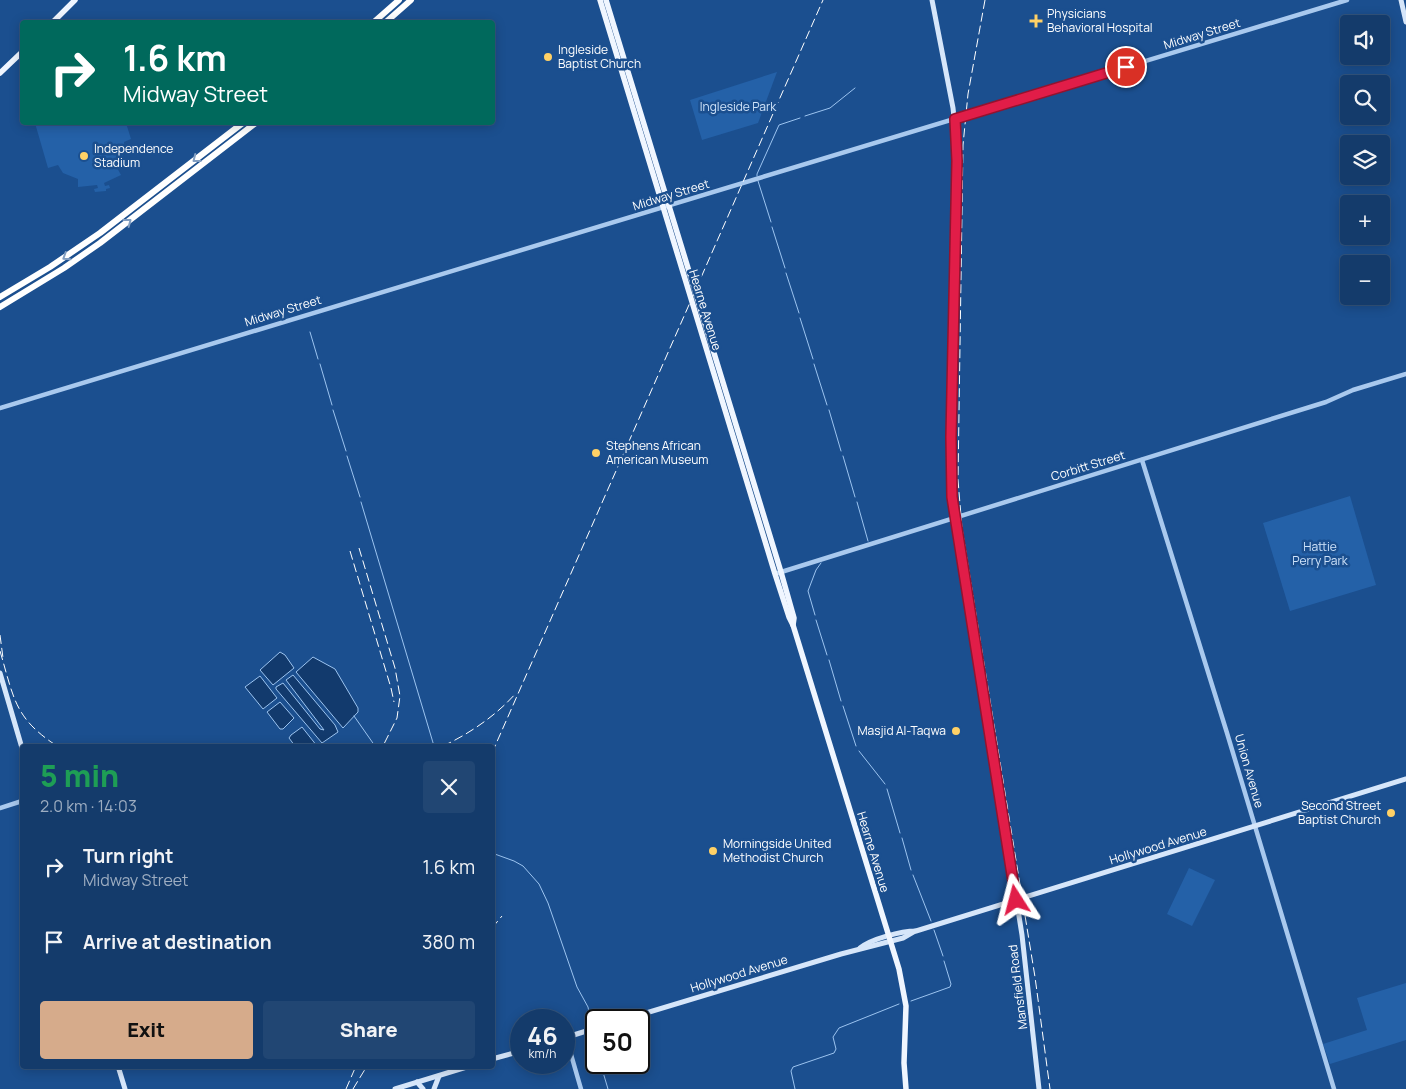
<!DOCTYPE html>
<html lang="en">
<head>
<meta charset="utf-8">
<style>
	body { margin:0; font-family:Manrope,sans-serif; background:#214673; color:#f1f3f6; height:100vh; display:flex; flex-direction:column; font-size:19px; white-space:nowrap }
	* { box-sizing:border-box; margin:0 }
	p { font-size:16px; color:#9dadc1 }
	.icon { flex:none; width:28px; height:28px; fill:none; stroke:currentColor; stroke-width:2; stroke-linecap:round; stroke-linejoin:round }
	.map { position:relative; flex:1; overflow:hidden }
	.sheet { position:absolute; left:20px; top:744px; width:475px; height:325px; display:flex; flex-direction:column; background:#143b6b; border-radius:5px; box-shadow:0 2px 12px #0003,0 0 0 1px #33557e }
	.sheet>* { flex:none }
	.banner { position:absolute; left:20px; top:20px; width:475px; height:105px; border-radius:5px; box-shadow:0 2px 12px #0003,0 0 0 1px #33557e; background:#00695c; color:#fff; overflow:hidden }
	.fabs { position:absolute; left:1340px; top:15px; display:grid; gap:10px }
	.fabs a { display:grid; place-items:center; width:50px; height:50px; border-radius:5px; background:#143b6b; box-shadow:0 2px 12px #0003,0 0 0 1px #33557e; font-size:25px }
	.speed { position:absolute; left:510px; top:1009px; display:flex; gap:10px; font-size:25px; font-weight:700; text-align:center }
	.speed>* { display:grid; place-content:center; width:65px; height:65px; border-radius:50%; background:#143b6b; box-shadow:0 2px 12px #0003,0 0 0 1px #33557e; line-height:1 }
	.speed small { font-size:12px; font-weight:400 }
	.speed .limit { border:2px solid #111; border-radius:8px; background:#fff; color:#111 }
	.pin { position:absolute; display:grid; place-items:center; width:42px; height:42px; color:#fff; margin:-21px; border:2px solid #fff; border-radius:50%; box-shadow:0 1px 5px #0007 }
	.me { position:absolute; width:55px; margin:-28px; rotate:351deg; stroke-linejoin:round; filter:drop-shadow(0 0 4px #0008) }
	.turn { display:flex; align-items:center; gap:18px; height:105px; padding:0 20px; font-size:22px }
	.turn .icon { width:65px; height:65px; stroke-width:2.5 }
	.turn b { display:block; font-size:35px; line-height:42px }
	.round { display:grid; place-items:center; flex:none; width:52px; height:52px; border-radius:5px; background:#214673 }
	.headline { display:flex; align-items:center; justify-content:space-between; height:85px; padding:0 20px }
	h1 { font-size:30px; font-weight:800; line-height:38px; color:#1e9e55 }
	.primary-button { display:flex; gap:10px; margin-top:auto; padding:10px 20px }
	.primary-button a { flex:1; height:58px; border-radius:5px; background:#d6ab8b; color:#111; font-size:20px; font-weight:800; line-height:58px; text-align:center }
	.primary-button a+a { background:#214673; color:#f1f3f6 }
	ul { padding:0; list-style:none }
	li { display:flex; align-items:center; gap:15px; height:75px; padding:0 20px }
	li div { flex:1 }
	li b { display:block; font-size:19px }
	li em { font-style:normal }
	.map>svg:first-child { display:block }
	.green { fill:#2461a8 }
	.water { fill:#123a6d; stroke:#9cc4f0 }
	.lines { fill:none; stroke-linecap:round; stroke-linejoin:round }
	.stream { stroke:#9cc4f0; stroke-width:1 }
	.tertiary { stroke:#a9c9ee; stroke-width:4.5 }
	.secondary { stroke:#d6e6fa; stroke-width:5 }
	.primary { stroke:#f0f6ff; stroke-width:5.5 }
	.motorway { stroke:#fff; stroke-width:6 }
	.rail { stroke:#fff; stroke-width:1; stroke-dasharray:9 4; stroke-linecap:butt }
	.oneway { stroke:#829ec1 }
	.route-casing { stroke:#92132f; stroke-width:12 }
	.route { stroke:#e11d48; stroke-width:9 }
	.poi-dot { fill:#ffd166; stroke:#1b4f8f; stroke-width:2 }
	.labels { text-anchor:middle; stroke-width:5; stroke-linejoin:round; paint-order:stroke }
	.poi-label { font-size:12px; fill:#fff; stroke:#1b4f8f; text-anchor:start }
	.street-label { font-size:12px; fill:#fff; stroke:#1b4f8f }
	.park-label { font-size:12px; fill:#cfe3fa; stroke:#1b4f8f }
</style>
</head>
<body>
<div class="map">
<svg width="1406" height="1089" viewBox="0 0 1406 1089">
	<rect width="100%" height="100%" fill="#1b4f8f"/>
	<g class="green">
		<path d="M 777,72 L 758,123 L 702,140 L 690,100 Z"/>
		<path d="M 35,123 L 126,123 L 131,139 L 124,142 C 125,152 123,158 116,166 L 121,175 L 104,183 L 105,186 L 109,185 L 110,188 L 106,189 L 106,191 L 95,192 L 94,189 L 98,188 L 97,185 L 78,187 L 78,179 L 63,173 L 58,165 L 48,168 Z"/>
		<path d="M 1350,496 L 1376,585 L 1290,611 L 1263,523 Z"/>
		<path d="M 1189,868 L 1215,880 L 1192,926 L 1167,914 Z"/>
		<path d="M 1406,983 L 1406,1040 L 1330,1064 L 1323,1044 L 1367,1030 L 1357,998 Z"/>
	</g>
	<g class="water">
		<path d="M 280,652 L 285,655 L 294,668 L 273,685 L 260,670 Z"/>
		<path d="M 313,657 L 335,669 L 358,708 L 358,712 L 343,728 L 296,672 Z"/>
		<path d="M 293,675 L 335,725 L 338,732 L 322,743 L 276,689 L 276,687 L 283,683 L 320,729 L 324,730 L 286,680 Z"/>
		<path d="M 260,676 L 277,698 L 263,709 L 245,687 Z"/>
		<path d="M 280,702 L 294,718 L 283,729 L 280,729 L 267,712 Z"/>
		<path d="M 302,727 L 317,746 L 295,746 L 289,738 L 291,735 Z"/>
	</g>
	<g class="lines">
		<g class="stream">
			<path d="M 805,116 L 830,108 L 855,88"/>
			<path d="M 757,176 L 757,174 L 779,125 L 800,118"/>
			<path d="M 758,181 L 771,222"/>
			<path d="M 772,227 L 785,268"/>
			<path d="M 786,273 L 799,313"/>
			<path d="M 800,318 L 813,359"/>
			<path d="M 310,332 L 318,359"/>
			<path d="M 320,364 L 332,405"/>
			<path d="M 814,364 L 827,405"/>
			<path d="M 333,410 L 346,451"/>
			<path d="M 829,410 L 841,451"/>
			<path d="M 347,456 L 360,497"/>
			<path d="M 843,456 L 855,497"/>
			<path d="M 361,502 L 434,746"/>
			<path d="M 857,502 L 868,541"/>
			<path d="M 815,615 L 808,591 L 816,570 L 821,563"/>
			<path d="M 816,620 L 827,655"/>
			<path d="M 829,660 L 841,701"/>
			<path d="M 843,706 L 856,746"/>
			<path d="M 354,716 L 375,746"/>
			<path d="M 859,751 L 885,784"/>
			<path d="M 887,789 L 900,833"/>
			<path d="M 902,838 L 911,870"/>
			<path d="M 492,853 L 514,861 L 523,866 L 539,884 L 548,903 L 577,987 L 588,1007 L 591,1023"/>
			<path d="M 913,875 L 931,921"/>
			<path d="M 934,930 L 943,956"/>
			<path d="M 911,1001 L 950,987 L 951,984 L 944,961"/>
			<path d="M 593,1035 L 596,1048"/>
			<path d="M 600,1062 L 608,1089"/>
			<path d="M 795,1089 L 791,1071 L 793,1067 L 834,1053 L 836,1049 L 833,1037 L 839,1028 L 899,1004"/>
		</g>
		<g class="tertiary">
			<path d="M 0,408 L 1347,0"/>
			<path d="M 1142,460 L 1227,733 L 1334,1089"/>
			<path d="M 778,573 L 1326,402 L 1353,390 L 1406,374"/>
			<path d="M 0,808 L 22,801"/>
			<path d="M 566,1037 L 581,1089"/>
		</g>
		<g class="secondary">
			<path d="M 932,0 L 953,108 L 957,146 L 951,453 L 952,497 L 1022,935 L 1039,1089"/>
			<path d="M 1401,0 L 1406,22"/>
			<path d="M 0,673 L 22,748"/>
			<path d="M 860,948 C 871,939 901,931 916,931 L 1406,779"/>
			<path d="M 623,1020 L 841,954 L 903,938 L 915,931"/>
			<path d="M 564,1038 L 596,1028"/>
			<path d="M 492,1059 L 521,1051"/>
			<path d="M 118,1066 L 125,1089"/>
			<path d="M 417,1082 L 423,1089"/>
			<path d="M 395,1089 L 470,1066"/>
			<path d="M 434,1089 L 439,1076"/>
		</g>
		<g class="primary">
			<path d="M 600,0 L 775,574 L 789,617 L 793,625 L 899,969 L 906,1006 L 904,1063 L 906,1089"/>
			<path d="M 606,0 L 781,572 L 794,618 L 793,625"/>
			<path d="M 53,22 L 75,0"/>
			<path d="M 0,73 L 22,52"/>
		</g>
		<g class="motorway">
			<path d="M 374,22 L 399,0"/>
			<path d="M 386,22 L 411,0"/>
			<path d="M 0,297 L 50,267 L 100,233 L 244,122"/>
			<path d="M 0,307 L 64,268 L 100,243 L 257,122"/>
		</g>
		<g class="rail">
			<path d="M 985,0 L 968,94 L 963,145 L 958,480 L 962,528 L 1035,977 L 1050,1089"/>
			<path d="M 359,548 L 395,668 L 400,696 L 397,718 L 383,746"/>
			<path d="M 350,551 L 391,688 L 394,702"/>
			<path d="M 0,635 L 3,658"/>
			<path d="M 0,651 C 14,698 14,718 57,746"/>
			<path d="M 443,746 C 469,734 497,715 516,693"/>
			<path d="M 492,753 L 823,0"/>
			<path d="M 492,928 L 502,916"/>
			<path d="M 346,1089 L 356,1066"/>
			<path d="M 353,1089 L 367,1066"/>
		</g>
	</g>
	<defs><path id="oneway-chevron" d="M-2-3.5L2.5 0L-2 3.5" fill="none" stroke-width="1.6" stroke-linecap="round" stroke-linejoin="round" transform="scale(1.25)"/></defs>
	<g class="oneway">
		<use href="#oneway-chevron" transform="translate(196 159) rotate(142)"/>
		<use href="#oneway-chevron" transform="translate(128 222) rotate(-37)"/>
		<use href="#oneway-chevron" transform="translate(66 257) rotate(147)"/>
	</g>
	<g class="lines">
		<g class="route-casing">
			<path id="route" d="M 1016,900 L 952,497 L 951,437 L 957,161 L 955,119 L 1126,67"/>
		</g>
		<use href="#route" class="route"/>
	</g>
	<g class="poi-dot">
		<path d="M1033.5 13.5h5v5h5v5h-5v5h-5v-5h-5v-5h5z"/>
		<circle cx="548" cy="57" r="5"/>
		<circle cx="84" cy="156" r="5"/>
		<circle cx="596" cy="453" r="5"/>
		<circle cx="956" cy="731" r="5"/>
		<circle cx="1391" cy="813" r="5"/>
		<circle cx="713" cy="851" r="5"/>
	</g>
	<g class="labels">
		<g class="poi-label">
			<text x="1047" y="18">Physicians<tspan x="1047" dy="14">Behavioral Hospital</tspan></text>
			<text x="558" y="54">Ingleside<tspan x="558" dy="14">Baptist Church</tspan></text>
			<text x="94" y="153">Independence<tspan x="94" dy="14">Stadium</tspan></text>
			<text x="606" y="450">Stephens African<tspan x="606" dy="14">American Museum</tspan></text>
			<text x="946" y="735" text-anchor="end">Masjid Al-Taqwa</text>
			<text x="1381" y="810" text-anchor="end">Second Street<tspan x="1381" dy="14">Baptist Church</tspan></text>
			<text x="723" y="848">Morningside United<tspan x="723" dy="14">Methodist Church</tspan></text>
		</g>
		<g class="street-label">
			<text transform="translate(1202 34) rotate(-17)" y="4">Midway Street</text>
			<text transform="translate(671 195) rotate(-17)" y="4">Midway Street</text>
			<text transform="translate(705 310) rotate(73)" y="4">Hearne Avenue</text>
			<text transform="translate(283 311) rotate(-17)" y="4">Midway Street</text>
			<text transform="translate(1088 466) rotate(-17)" y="4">Corbitt Street</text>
			<text transform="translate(1249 771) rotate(74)" y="4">Union Avenue</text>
			<text transform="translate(1158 846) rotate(-17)" y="4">Hollywood Avenue</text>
			<text transform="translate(873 852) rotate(73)" y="4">Hearne Avenue</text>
			<text transform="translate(739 974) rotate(-17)" y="4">Hollywood Avenue</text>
			<text transform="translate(1018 987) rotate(-97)" y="4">Mansfield Road</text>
		</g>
		<g class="park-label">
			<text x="738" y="111">Ingleside Park</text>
			<text x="1320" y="551">Hattie<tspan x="1320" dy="14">Perry Park</tspan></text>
		</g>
	</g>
</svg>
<div class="fabs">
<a><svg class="icon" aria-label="sound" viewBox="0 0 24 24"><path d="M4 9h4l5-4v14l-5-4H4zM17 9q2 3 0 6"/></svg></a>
<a><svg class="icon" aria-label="search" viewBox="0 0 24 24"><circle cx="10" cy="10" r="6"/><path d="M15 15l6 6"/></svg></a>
<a><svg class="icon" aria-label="layers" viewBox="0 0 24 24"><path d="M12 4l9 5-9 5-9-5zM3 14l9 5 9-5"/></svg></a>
<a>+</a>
<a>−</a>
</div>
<div class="speed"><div>46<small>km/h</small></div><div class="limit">50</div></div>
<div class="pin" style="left:1126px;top:67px;background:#d93025"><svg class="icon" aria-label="arrive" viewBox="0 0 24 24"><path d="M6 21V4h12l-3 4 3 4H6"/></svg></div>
<svg class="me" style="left:1016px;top:900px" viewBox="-20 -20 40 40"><path d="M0-17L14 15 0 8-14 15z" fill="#e11d48" stroke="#fff" stroke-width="4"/></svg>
<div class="banner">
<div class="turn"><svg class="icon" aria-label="right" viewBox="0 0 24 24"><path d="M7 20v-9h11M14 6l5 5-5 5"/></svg><div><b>1.6 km</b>Midway Street</div></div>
</div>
<section class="sheet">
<div class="headline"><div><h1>5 min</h1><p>2.0 km · 14:03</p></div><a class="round"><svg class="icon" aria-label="close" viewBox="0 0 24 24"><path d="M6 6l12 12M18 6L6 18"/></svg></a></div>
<ul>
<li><svg class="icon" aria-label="right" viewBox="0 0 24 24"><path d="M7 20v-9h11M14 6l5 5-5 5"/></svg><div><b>Turn right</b><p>Midway Street</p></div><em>1.6 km</em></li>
<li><svg class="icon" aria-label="arrive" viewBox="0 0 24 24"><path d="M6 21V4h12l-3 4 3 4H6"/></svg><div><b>Arrive at destination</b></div><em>380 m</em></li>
</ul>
<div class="primary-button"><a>Exit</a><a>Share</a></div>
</section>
</div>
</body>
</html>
